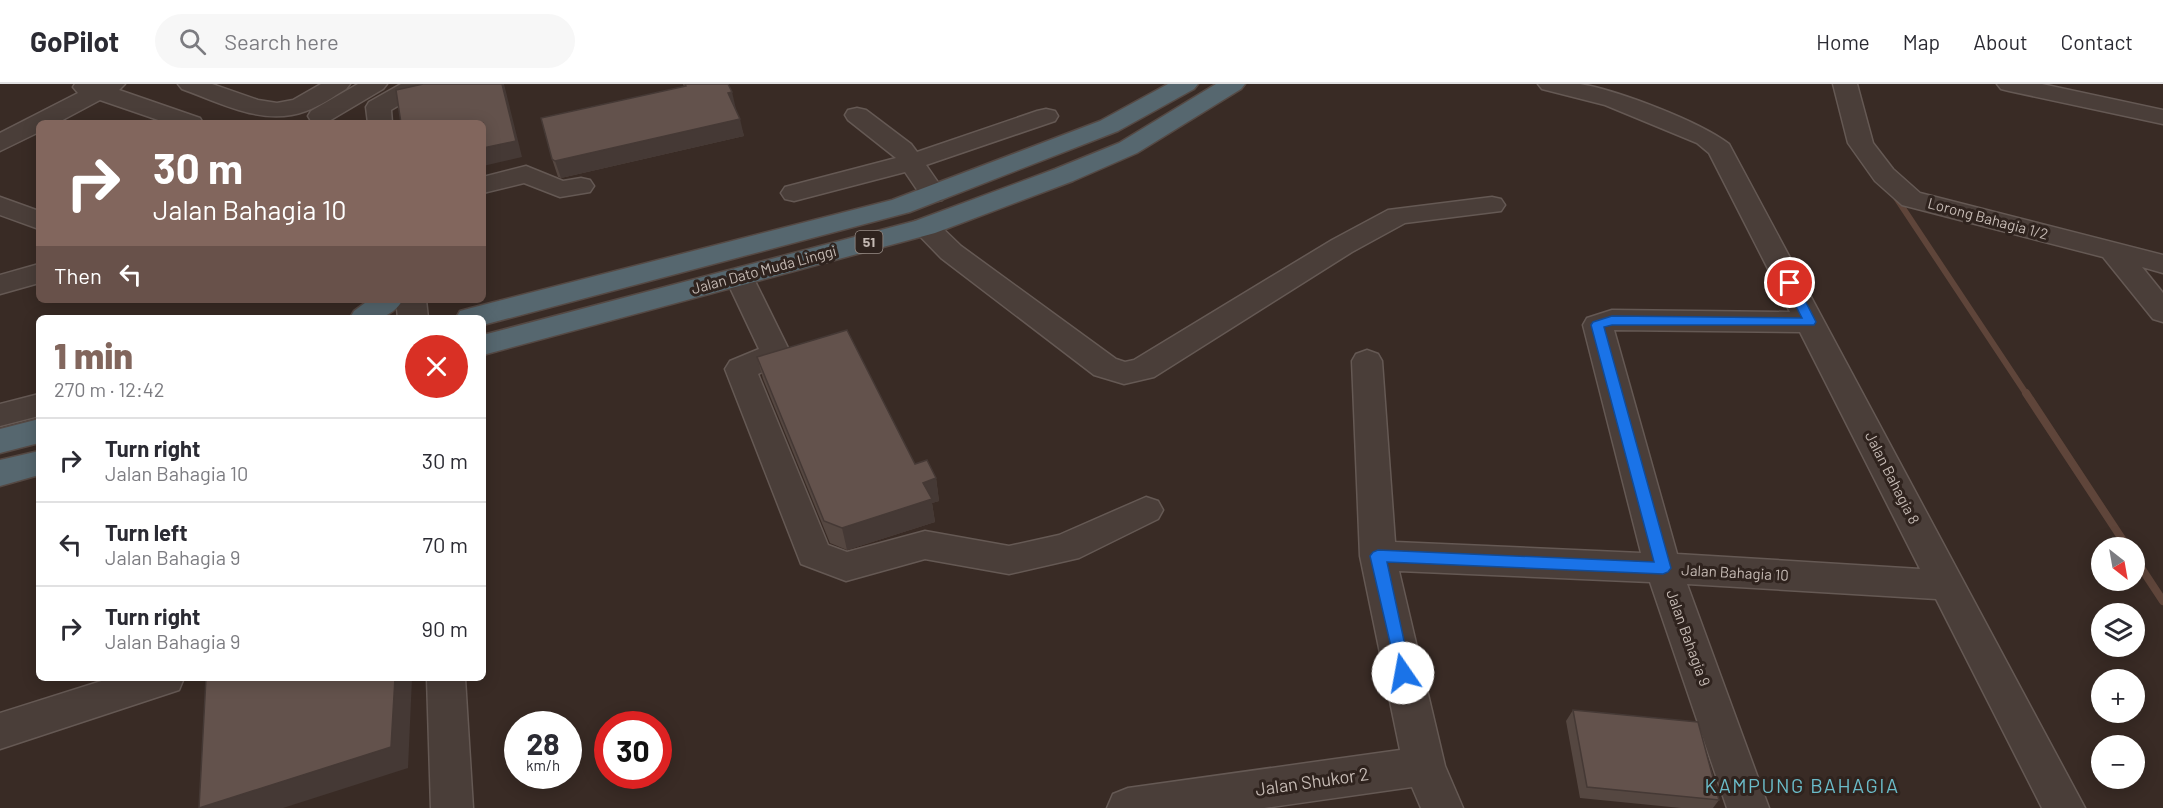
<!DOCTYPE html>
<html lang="en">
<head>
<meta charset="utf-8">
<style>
	body { margin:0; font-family:Barlow,sans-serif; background:#f7f7f7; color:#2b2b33; height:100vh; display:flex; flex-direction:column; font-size:22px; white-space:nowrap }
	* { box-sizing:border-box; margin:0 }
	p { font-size:20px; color:#7c7c81 }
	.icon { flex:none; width:33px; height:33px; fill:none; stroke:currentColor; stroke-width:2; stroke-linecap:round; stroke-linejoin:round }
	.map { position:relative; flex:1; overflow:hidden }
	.side { position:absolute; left:36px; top:231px; width:450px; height:366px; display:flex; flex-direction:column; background:#fff; border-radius:9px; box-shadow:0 3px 15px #0003 }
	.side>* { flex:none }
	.top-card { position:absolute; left:36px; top:36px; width:450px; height:183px; border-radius:9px; box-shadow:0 3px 15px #0003; background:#82665d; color:#fff; overflow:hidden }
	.needle { width:39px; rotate:149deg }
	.fabs { position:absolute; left:2091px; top:453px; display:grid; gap:12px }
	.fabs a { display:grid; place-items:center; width:54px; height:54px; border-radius:50%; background:#fff; box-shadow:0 3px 15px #0003; font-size:30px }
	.speed { position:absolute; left:504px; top:627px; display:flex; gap:12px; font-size:30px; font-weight:700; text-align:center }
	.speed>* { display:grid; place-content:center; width:78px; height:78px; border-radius:50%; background:#fff; box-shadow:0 3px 15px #0003; line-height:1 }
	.speed small { font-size:15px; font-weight:400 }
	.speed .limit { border:9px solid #d22; background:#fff; color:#111 }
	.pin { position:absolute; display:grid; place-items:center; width:51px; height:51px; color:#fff; margin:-26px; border:3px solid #fff; border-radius:50%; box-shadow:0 2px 6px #0007 }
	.me { position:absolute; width:66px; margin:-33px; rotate:348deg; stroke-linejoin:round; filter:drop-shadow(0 0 4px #0008) }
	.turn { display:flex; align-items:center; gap:21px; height:126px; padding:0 18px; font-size:27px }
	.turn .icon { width:78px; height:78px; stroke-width:2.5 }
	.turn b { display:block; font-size:42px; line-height:51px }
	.then { display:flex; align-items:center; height:57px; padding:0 18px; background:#0003; gap:12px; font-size:22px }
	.round { display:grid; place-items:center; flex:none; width:63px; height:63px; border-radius:32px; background:#f7f7f7 }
	.overview { display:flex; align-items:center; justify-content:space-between; height:102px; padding:0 18px }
	h1 { font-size:36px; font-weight:800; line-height:45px; color:#82665d }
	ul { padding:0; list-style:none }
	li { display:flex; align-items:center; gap:18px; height:84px; padding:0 18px; border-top:2px solid #e1e1e2 }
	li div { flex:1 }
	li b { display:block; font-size:22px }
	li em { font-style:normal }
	header { display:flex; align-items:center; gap:36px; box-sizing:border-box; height:84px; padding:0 30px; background:#fff; border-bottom:2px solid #e1e1e2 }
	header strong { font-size:28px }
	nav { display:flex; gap:33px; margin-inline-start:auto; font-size:21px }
	.search { width:420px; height:54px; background:#f7f7f7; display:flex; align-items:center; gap:15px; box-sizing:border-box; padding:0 21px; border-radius:33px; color:#7c7c81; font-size:22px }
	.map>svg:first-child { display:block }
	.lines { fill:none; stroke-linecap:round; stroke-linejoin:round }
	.stream-far1 { stroke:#5f453a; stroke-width:6 }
	.stream { stroke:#5f453a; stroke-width:8 }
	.minor-casing { stroke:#655954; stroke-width:3 }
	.highway-casing { stroke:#554944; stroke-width:3 }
	.minor { fill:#4a3e39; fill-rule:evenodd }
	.highway { fill:#56676f; fill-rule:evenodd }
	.wall { fill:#554741 }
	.shaded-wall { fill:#453935 }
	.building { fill:#63524c; stroke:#453935; stroke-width:1.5 }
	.route { fill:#1a73e8; stroke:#114b97; stroke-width:1.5 }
	.labels { text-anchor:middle; stroke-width:6; stroke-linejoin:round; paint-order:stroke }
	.shield { fill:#2f231e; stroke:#988d87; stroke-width:1.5 }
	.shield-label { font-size:14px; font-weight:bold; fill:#c5bab4 }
	.street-label { font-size:15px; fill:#c5bab4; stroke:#2f231e }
	.near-street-label { font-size:18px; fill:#c5bab4; stroke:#2f231e }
	.near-neighbourhood-label { font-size:20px; letter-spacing:1.5px; fill:#6bbcc9; stroke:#2f231e }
</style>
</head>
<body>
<header>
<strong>GoPilot</strong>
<div class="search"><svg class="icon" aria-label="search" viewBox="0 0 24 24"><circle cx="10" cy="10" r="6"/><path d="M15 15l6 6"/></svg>Search here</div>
<nav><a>Home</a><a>Map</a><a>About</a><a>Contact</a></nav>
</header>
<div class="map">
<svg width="2163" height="724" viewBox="0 0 2163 724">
	<rect width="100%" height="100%" fill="#392b25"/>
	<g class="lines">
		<path class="stream-far1" d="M 1895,112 L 2027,311"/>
		<g class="stream">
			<path d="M 2026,309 L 2128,464"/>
			<path d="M 2134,473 L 2163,517"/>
		</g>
		<g class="minor-casing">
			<g id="minor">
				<path d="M 75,0 L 125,0 L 119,6 L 200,34 L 203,39 L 167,39 L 100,16 L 57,39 L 39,39 L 39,48 L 0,67 L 0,49 L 78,9 L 73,3 Z"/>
				<path d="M 178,0 L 212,0 L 258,16 L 277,19 L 293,16 L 321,0 L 350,0 L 346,5 C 333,13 320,22 306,27 C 264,43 221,19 182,5 Z"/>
				<path d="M 358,0 L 387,0 L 383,5 L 329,37 L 311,37 L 308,32 L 311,27 Z"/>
				<path d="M 401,0 L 430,0 L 426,5 L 391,26 L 392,39 L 368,39 L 366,23 L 369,18 Z"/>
				<path d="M 1538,0 C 1552,0 1566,0 1580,0 C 1617,6 1699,37 1729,60 L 2085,724 L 2042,724 L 1936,515 L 1687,500 L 1769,724 L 1727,724 L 1650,498 L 1399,487 L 1445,682 L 1463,724 L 1421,724 L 1412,703 L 1264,724 L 1107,724 L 1113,710 L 1128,704 L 1400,666 L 1360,472 L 1352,277 L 1356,270 L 1367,266 L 1378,270 L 1382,277 L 1395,458 L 1641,469 L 1583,241 L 1587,234 L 1612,226 L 1790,228 L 1709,69 L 1697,59 L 1605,21 L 1542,5 ZM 1614,246 L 1800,248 L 1920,485 L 1677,470 Z"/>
				<path d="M 1833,0 L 1857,0 L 1873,59 L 1893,85 L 1920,109 L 2163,171 L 2163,189 L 2142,183 L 2163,209 L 2163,238 L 2153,235 L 2103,173 L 1902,121 L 1875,97 L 1848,59 Z"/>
				<path d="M 1997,0 L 2042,0 L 2163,26 L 2163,40 L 2009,7 L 2001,5 Z"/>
				<path d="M 857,24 L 866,26 L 911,60 L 917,68 L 1037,27 L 1046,25 L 1055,27 L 1058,32 L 1055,37 L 926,81 L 946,110 L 942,116 L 933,118 L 924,116 L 905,88 L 794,117 L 785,115 L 781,109 L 785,103 L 896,74 L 848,36 L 845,31 L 848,26 Z"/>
				<path d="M 526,82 L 563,97 L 581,94 L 590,96 L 594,102 L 590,108 L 560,113 L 524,99 L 483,109 L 483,93 Z"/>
				<path d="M 0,113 L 39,127 L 39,145 L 0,131 Z"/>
				<path d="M 1492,113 L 1501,115 L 1505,121 L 1501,127 L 1405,139 L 1352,168 L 1154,293 L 1124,300 L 1094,291 L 941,174 L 911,143 L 915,137 L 925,135 L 935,137 L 961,162 L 1116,275 L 1125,278 L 1134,276 L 1332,156 L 1388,126 Z"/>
				<path d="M 39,180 L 39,199 L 0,210 L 0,191 Z"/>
				<path d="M 739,184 L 749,187 L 753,193 L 791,270 L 787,277 L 758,290 L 828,461 L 847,468 L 925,447 L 1009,462 L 1059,451 L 1146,413 L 1158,417 L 1163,426 L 1158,435 L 1079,474 L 1009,490 L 925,475 L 846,497 L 801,480 L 725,285 L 730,277 L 759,265 L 725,193 L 729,187 Z"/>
				<path d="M 396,216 L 426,216 L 428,234 L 398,234 Z"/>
				<path d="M 39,310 L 39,332 L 0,342 L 0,320 Z"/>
				<path d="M 111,594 L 184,594 L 179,606 L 0,665 L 0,629 Z"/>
				<path d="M 427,594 L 465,594 L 473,724 L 431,724 Z"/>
			</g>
		</g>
		<g class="highway-casing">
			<g id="highway">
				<path d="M 1168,0 L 1198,0 L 1194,5 L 1118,47 L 910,128 L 483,241 L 483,234 L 456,234 L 460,227 L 471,224 L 892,116 L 1100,37 Z"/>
				<path d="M 1216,0 L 1245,0 L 1241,5 L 1137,69 L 1073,97 L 935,149 L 483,271 L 483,251 L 915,137 L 1055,85 L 1119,59 Z"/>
				<path d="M 369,216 L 403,216 C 388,238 373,234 350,234 L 354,227 Z"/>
				<path d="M 39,335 L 39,359 L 0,369 L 0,345 Z"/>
				<path d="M 39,367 L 39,391 L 0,402 L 0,376 Z"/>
			</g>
		</g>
		<use href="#minor" class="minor"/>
		<use href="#highway" class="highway"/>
	</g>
	<g class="wall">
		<path d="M 683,0 L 728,0 L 744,52 L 561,94 L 558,93 L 552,75 L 684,3 Z"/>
		<path d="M 757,273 L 936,394 L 939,417 L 932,419 L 935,438 L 847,466 L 830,459 L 763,295 Z"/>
		<path d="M 1573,626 L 1719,716 L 1713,724 L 1681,724 L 1580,714 L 1566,637 Z"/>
	</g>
	<g class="shaded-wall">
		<path d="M 502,0 L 504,0 L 522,73 L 483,82 L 483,64 Z"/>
		<path d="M 732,8 L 736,25 L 728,9 Z"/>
		<path d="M 740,35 L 744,52 L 561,94 L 555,77 Z"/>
		<path d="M 936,394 L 939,417 L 932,419 L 935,438 L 847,466 L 842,444 L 923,399 Z"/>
		<path d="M 395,594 L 412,594 L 408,684 L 283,724 L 201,724 Z"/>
	</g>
	<g class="building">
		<path d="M 423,0 L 502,0 L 516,57 L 483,64 L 483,39 L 401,39 L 396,6 Z"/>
		<path d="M 685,0 L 728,0 L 732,8 L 728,9 L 740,35 L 555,77 L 552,75 L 541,34 L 686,2 Z"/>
		<path d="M 847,246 L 915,380 L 927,376 L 936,394 L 923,399 L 932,415 L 842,444 L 824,437 L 757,273 Z"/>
		<path d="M 206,594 L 395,594 L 391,663 L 199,724 Z"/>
		<path d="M 1573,626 L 1698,638 L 1719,716 L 1587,703 Z"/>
	</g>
	<path class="route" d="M 1790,196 L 1796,199 L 1816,238 L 1814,241 L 1612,241 L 1604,243 L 1671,484 L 1668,488 L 1663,490 L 1387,478 L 1411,589 L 1409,593 L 1403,596 L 1398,593 L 1370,472 L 1373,468 L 1378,466 L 1654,478 L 1591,241 L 1593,238 L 1612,232 L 1802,234 L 1784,199 Z"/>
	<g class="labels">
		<rect class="shield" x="855.5" y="147" width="27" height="22" rx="4.5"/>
		<g class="shield-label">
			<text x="869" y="163">51</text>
		</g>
		<g class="street-label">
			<text transform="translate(1988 135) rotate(15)" y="5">Lorong Bahagia 1/2</text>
			<text transform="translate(764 186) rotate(-15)" y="5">Jalan Dato Muda Linggi</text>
			<text transform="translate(1892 394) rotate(63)" y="5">Jalan Bahagia 8</text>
			<text transform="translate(1735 489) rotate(3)" y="5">Jalan Bahagia 10</text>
			<text transform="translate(1688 554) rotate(70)" y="5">Jalan Bahagia 9</text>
		</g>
		<g class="near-street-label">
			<text transform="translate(1312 698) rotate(-8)" y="6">Jalan Shukor 2</text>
		</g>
		<g class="near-neighbourhood-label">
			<text x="1802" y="709">KAMPUNG BAHAGIA</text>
		</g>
	</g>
</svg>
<div class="fabs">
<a><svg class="needle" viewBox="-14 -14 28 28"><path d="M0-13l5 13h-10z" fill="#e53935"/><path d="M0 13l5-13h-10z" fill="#7c7c81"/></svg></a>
<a><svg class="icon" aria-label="layers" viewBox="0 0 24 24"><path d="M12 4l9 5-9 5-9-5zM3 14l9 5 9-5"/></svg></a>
<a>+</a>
<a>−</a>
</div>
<div class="speed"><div>28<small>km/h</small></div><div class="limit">30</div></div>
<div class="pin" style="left:1790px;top:199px;background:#d93025"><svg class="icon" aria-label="arrive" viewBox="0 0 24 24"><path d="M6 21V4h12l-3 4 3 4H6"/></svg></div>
<svg class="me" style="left:1403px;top:589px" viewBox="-20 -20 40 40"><circle r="19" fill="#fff"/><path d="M0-13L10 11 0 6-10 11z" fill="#1a73e8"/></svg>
<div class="top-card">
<div class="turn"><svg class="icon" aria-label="right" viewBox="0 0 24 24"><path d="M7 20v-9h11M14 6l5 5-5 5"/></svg><div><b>30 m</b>Jalan Bahagia 10</div></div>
<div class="then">Then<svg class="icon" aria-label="left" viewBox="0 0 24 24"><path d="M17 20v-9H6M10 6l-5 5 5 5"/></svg></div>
</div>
<section class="side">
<div class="overview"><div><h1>1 min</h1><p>270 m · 12:42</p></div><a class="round" style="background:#d93025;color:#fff"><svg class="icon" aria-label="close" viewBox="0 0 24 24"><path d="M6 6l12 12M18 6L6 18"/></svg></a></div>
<ul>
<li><svg class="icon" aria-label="right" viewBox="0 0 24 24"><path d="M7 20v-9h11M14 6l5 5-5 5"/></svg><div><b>Turn right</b><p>Jalan Bahagia 10</p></div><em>30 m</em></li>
<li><svg class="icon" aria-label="left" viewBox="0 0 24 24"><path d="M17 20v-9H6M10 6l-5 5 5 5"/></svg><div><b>Turn left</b><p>Jalan Bahagia 9</p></div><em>70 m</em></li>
<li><svg class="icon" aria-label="right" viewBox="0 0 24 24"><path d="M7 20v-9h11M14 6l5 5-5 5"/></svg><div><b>Turn right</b><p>Jalan Bahagia 9</p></div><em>90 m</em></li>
</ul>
</section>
</div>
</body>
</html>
